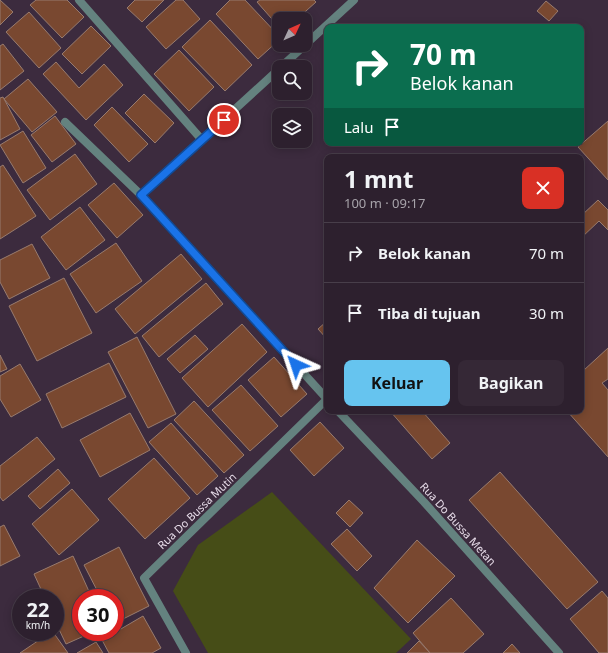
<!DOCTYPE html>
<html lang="id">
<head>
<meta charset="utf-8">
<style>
	body { margin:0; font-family:"Noto Sans",sans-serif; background:#352836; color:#f1f3f6; height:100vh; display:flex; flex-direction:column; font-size:15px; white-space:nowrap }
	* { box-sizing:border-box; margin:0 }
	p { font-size:13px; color:#a7a3aa }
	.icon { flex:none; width:22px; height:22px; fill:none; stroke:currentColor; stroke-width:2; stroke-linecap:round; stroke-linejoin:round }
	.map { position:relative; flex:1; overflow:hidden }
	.panel { position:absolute; left:324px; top:154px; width:260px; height:260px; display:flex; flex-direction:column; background:#2d202e; border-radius:8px; box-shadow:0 2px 10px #0003,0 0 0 1px #483e4a }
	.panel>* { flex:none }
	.guide { position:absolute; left:324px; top:24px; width:260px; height:122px; border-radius:8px; box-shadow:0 2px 10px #0003,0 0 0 1px #483e4a; background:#0b6e4f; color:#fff; overflow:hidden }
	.needle { width:26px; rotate:46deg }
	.fabs { position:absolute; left:272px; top:12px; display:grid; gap:8px }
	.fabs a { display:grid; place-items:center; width:40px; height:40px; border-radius:8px; background:#2d202e; box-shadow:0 2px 10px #0003,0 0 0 1px #483e4a; font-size:20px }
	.speed { position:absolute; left:12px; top:589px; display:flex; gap:8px; font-size:20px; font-weight:700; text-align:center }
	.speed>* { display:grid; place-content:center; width:52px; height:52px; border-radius:50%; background:#2d202e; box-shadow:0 2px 10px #0003,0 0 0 1px #483e4a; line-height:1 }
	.speed small { font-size:10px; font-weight:400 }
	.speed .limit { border:6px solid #d22; background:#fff; color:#111 }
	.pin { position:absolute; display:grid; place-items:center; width:34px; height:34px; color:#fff; margin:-17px; border:2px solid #fff; border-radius:50%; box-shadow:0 1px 4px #0007 }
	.me { position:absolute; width:44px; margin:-22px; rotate:318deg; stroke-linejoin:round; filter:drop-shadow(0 0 3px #0008) }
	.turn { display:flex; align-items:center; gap:14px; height:84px; padding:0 20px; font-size:18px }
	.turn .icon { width:52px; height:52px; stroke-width:2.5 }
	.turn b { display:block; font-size:28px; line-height:34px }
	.then { display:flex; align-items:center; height:38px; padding:0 20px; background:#0003; gap:8px; font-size:15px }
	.round { display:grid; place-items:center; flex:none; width:42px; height:42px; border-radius:8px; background:#352836 }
	.head { display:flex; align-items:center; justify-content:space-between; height:68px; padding:0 20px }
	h1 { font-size:24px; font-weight:700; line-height:30px }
	.cta { display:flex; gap:8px; margin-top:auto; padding:8px 20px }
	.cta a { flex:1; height:46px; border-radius:8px; background:#66c4ef; color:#111; font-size:16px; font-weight:700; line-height:46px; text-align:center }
	.cta a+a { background:#352836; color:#f1f3f6 }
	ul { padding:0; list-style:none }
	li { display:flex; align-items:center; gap:12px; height:60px; padding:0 20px; border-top:1px solid #483e4a }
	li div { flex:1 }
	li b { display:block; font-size:15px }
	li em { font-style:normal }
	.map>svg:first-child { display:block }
	.green { fill:#464d17 }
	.building { fill:#794830; stroke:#987b6e }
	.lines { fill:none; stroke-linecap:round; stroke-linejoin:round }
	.minor { stroke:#64827f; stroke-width:8 }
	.route-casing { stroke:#114b97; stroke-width:10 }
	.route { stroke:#1a73e8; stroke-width:7 }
	.labels { text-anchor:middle; stroke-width:3; stroke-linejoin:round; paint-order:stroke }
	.street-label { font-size:11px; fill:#e7dce9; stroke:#3c2b3e }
</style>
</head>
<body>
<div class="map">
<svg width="608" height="653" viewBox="0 0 608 653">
	<rect width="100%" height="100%" fill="#3c2b3e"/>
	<path class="green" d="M 272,492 L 411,639 L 396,653 L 208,653 L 173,591 L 198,545 Z"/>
	<g class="building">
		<path d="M 0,0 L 13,12 L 0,25 Z"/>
		<path d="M 36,0 L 67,0 L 84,17 L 62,38 L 30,5 Z"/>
		<path d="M 135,0 L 164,0 L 142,22 L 127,8 Z"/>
		<path d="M 176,0 L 183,0 L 200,19 L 166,49 L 146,27 Z"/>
		<path d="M 230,0 L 245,0 L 279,36 L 279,40 L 258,59 L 216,14 Z"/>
		<path d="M 260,0 L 314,0 L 316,2 L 297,19 L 279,19 L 279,27 L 257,2 Z"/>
		<path d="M 546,1 L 558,11 L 549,21 L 537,11 Z"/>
		<path d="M 29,12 L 61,48 L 39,68 L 6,32 Z"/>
		<path d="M 210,20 L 252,65 L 225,91 L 182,47 Z"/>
		<path d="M 91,26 L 111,46 L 82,74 L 62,54 Z"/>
		<path d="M 3,44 L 24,71 L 0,90 L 0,46 Z"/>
		<path d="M 179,50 L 214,87 L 189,111 L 154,74 Z"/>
		<path d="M 56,62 L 79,88 L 104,64 L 123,85 L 86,120 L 43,74 Z"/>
		<path d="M 28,79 L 57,112 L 32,132 L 4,99 Z"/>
		<path d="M 144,94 L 174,123 L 155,143 L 125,113 Z"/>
		<path d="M 3,97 L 20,129 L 0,140 L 0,98 Z"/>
		<path d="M 112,107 L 148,144 L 129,162 L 94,125 Z"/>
		<path d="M 55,116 L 76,144 L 52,162 L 31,135 Z"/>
		<path d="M 608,121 L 608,180 L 578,147 Z"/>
		<path d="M 23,131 L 46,168 L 23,183 L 0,145 Z"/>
		<path d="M 75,154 L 97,184 L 50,220 L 27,190 Z"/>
		<path d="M 3,165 L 36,216 L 0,239 L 0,167 Z"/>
		<path d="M 114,183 L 143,215 L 117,238 L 88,205 Z"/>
		<path d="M 598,200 L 608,210 L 608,230 L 599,221 L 581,238 L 581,216 Z"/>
		<path d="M 80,207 L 105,240 L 66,270 L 41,237 Z"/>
		<path d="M 116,243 L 142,281 L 96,313 L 70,274 Z"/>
		<path d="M 32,244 L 50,278 L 9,299 L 0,282 L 0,260 Z"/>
		<path d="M 181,254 L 202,279 L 135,334 L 115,309 Z"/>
		<path d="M 64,278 L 92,333 L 37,361 L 9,306 Z"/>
		<path d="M 206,283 L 223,304 L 159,357 L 142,336 Z"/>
		<path d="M 327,321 L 327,339 L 318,329 Z"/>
		<path d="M 242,324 L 267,352 L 208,407 L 182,378 Z"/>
		<path d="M 195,335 L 208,349 L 180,373 L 167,359 Z"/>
		<path d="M 137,337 L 176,414 L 148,428 L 108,352 Z"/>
		<path d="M 608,348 L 608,379 L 602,383 L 608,390 L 608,457 L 567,411 L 581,411 L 581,366 L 584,370 Z"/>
		<path d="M 0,355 L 7,369 L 0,372 Z"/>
		<path d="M 274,357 L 307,394 L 281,417 L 248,380 Z"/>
		<path d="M 109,363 L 126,397 L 62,428 L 46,394 Z"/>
		<path d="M 20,364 L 41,400 L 11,417 L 0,399 L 0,376 Z"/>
		<path d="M 241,385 L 278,426 L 250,451 L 212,410 Z"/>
		<path d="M 194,401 L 244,455 L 224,473 L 174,420 Z"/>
		<path d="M 390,411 L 422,411 L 450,443 L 432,459 Z"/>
		<path d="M 130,413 L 150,450 L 100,477 L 80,440 Z"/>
		<path d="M 320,422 L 344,448 L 314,476 L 290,450 Z"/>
		<path d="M 171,423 L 218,476 L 197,495 L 149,442 Z"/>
		<path d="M 37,437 L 55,459 L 3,501 L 0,497 L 0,466 Z"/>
		<path d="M 154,458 L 190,498 L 145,539 L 108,499 Z"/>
		<path d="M 58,469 L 70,483 L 40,509 L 28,496 Z"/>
		<path d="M 500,472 L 598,582 L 567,609 L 469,500 Z"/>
		<path d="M 72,489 L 99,520 L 59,555 L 32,524 Z"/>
		<path d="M 349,500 L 363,513 L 350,527 L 336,513 Z"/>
		<path d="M 4,525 L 20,556 L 0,566 L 0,527 Z"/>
		<path d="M 347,529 L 372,556 L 357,571 L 331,544 Z"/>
		<path d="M 417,540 L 455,576 L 408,623 L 374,588 Z"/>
		<path d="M 119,547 L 149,606 L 115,623 L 115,598 L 101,598 L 84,565 Z"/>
		<path d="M 73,556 L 92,598 L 81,598 L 81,632 L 93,632 L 66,644 L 55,621 L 55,598 L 45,598 L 34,574 Z"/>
		<path d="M 602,591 L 608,598 L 608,653 L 599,653 L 570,619 Z"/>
		<path d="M 451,598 L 484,634 L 463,653 L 430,653 L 413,633 Z"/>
		<path d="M 143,616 L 161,648 L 152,653 L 109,653 L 102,640 Z"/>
		<path d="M 51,632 L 53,632 L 68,653 L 20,653 Z"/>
		<path d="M 419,641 L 430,653 L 407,653 Z"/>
		<path d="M 96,642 L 103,653 L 77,653 Z"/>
		<path d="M 512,644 L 520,653 L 503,653 Z"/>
	</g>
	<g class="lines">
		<g class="minor">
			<path d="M 79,0 L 202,140"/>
			<path d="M 281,67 L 354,0"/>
			<path d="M 279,69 L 141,195 L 327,399"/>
			<path d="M 65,122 L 141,195"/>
			<path d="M 338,411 L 424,502 L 559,653"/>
			<path d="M 186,653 L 144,578 L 327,399"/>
		</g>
	</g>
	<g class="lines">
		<g class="route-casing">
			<path id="route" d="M 224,120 L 141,195 L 296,365"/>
		</g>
		<use href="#route" class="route"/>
	</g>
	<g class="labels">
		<g class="street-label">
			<text transform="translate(197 511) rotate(-44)" y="4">Rua Do Bussa Mutin</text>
			<text transform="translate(458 524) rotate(48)" y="4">Rua Do Bussa Metan</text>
		</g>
	</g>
</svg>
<div class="fabs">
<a><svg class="needle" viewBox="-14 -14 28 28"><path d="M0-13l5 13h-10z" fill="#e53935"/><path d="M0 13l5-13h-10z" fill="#a7a3aa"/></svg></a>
<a><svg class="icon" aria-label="search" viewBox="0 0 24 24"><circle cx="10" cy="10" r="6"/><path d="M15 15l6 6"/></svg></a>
<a><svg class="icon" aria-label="layers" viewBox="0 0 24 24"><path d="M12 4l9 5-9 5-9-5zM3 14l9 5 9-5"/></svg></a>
</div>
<div class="speed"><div>22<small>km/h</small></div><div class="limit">30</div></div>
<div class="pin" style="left:224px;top:120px;background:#d93025"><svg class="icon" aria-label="arrive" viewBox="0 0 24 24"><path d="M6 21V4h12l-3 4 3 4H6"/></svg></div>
<svg class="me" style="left:296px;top:365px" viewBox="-20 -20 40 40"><path d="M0-17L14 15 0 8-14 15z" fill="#1a73e8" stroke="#fff" stroke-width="4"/></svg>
<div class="guide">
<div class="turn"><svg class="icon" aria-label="right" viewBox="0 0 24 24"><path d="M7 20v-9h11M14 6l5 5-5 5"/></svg><div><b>70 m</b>Belok kanan</div></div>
<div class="then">Lalu<svg class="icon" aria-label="arrive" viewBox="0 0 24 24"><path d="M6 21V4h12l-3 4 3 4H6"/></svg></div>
</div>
<section class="panel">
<div class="head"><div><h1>1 mnt</h1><p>100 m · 09:17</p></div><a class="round" style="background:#d93025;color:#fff"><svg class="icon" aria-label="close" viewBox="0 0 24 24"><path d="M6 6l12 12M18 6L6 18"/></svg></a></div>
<ul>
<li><svg class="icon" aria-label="right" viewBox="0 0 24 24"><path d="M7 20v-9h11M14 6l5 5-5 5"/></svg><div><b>Belok kanan</b></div><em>70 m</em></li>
<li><svg class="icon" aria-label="arrive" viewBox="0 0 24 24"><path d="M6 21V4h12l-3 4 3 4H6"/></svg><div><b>Tiba di tujuan</b></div><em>30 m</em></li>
</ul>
<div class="cta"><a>Keluar</a><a>Bagikan</a></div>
</section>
</div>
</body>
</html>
